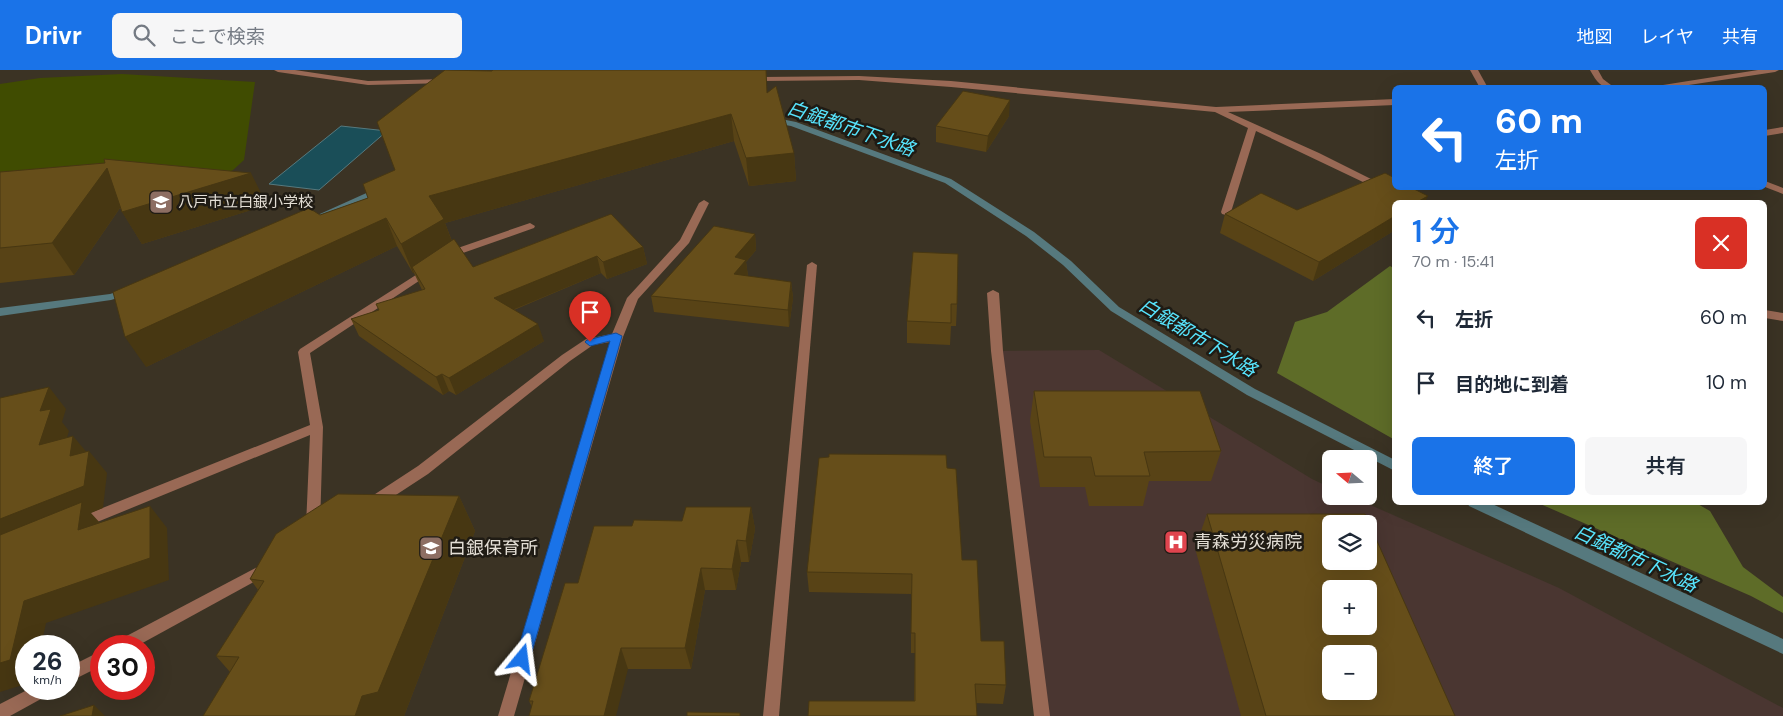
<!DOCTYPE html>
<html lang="ja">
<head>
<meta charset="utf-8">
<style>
	body { margin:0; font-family:"DM Sans","Noto Sans JP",sans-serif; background:#f6f6f7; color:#1f2937; height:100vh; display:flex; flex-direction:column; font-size:19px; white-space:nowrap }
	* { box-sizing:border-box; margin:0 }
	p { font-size:16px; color:#747a83 }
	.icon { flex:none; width:28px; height:28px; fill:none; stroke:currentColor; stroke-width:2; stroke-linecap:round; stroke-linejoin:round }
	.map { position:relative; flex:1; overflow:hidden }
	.side { position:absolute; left:1392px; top:130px; width:375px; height:305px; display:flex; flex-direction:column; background:#fff; border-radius:8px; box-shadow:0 5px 20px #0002 }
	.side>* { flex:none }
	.top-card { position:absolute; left:1392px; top:15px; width:375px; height:105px; border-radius:8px; box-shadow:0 5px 20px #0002; background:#1a73e8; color:#fff; overflow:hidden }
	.needle { width:32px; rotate:289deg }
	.fabs { position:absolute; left:1322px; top:380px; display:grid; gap:10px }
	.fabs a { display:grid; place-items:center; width:55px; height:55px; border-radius:8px; background:#fff; box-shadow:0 5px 20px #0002; font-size:25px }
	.speed { position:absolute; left:15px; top:565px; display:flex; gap:10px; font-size:25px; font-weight:700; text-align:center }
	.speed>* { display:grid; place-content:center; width:65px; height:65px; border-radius:50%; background:#fff; box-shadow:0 5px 20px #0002; line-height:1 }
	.speed small { font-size:12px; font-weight:400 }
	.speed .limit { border:8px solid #d22; background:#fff; color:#111 }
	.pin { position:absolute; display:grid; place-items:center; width:42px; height:42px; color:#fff; margin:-51px -21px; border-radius:50% 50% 50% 0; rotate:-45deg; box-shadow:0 0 5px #0007 }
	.pin .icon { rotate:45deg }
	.me { position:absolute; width:55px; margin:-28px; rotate:16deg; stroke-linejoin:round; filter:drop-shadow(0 0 4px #0008) }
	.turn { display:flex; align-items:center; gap:18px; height:105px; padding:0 20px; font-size:22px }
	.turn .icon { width:65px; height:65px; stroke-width:2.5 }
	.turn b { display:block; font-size:35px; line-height:42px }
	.round { display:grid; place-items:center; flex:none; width:52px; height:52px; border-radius:8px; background:#f6f6f7 }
	.summary { display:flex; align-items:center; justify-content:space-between; height:85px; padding:0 20px }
	h1 { font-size:30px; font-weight:600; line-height:38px; color:#1a73e8 }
	.primary-button { display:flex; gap:10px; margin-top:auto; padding:10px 20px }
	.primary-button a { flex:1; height:58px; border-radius:8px; background:#1a73e8; color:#fff; font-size:20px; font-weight:600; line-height:58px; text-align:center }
	.primary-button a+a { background:#f6f6f7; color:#1f2937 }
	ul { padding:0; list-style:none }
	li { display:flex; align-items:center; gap:15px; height:65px; padding:0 20px }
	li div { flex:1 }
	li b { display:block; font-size:19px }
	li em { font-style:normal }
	header { display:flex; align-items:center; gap:30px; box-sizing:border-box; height:70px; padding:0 25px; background:#1a73e8; color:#fff }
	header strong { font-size:24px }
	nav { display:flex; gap:28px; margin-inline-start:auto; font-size:18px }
	.search { width:350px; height:45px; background:#f6f6f7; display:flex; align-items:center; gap:12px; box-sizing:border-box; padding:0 18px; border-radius:8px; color:#747a83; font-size:19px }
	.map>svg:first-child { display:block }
	.medical { fill:#4a3631; fill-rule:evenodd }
	.green { fill:#404c01 }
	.forest { fill:#5e6c28 }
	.water { fill:#1a4e58; stroke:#56797e }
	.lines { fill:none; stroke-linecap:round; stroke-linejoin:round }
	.stream { fill:#56797e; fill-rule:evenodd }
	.minor { fill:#996955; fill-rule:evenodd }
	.wall { fill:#584316 }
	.shaded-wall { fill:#473712 }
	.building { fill:#664e1a; stroke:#473712; fill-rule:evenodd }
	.route { fill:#1a73e8; stroke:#114b97 }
	.labels { text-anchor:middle; stroke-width:5; stroke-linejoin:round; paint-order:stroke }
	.far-poi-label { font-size:15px; fill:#e3ded5; stroke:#1f1b14; text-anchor:start }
	.poi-label { font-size:18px; fill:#e3ded5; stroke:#1f1b14; text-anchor:start }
	.water-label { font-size:19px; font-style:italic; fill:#57e4fd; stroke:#1f1b14 }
</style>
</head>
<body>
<header>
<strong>Drivr</strong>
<div class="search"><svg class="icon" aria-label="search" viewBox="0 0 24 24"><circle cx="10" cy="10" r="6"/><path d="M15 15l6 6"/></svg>ここで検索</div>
<nav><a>地図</a><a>レイヤ</a><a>共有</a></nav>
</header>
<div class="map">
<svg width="1783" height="646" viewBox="0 0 1783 646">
	<rect width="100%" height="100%" fill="#3b3324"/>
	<path class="medical" d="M 1099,280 L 1312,409 L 1331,418 L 1331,426 L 1350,426 L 1559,518 L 1783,638 L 1783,646 L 1042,646 L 997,281 ZM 1331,454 L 1369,454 L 1369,491 L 1331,491 ZM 1331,519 L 1369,519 L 1369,556 L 1331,556 ZM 1331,584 L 1369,584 L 1369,621 L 1331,621 Z"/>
	<path class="green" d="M 122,4 L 255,12 L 244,90 L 233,100 L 212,110 L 194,113 L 0,130 L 0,14 L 40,8 Z"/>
	<g class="forest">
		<path d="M 1390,196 L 1395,199 L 1395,370 L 1277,303 L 1295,252 L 1327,242 Z"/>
		<path d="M 1538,433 L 1696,433 L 1710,441 L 1743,497 L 1783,527 L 1783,543 L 1751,526 Z"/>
	</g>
	<path class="water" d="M 341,56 L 387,61 L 319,120 L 269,114 Z"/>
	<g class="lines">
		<g class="stream">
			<path d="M 771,47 L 796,52 L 951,109 L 1034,162 L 1071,191 L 1119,237 L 1255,319 L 1395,390 L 1395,401 L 1247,325 L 1111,241 L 1063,195 L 1026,166 L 945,113 L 791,56 L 768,52 L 768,48 Z"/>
			<path d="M 382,116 L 385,117 L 385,121 L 311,154 L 303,154 L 302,152 Z"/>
			<path d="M 130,218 L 134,219 L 136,221 L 134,223 L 111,230 L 0,246 L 0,238 L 110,224 Z"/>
			<path d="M 1467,432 L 1488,432 L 1783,569 L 1783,584 L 1469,436 Z"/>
		</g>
		<g class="minor">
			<path d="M 274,0 L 295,0 L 368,11 L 447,9 L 451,11 L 447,13 L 368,15 L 278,2 Z"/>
			<path d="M 1470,0 L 1478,0 L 1488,18 L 1480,18 Z"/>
			<path d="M 1590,0 L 1598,0 L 1603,9 L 1615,18 C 1600,18 1597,12 1590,0 Z"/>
			<path d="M 1758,0 L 1779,0 L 1775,2 L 1669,18 L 1644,18 Z"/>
			<path d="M 859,6 L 951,11 L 1216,37 L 1395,29 L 1395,35 L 1228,42 L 1319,83 L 1417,132 L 1405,132 L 1256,61 L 1231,142 L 1226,145 L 1222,144 L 1221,142 L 1248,58 L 1215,42 L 951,17 L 859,10 L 750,11 L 746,9 L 750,7 Z"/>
			<path d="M 1783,57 L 1783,63 L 1765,66 L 1765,60 Z"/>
			<path d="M 1765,111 L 1783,118 L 1783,124 L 1765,117 Z"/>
			<path d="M 704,130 L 709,133 L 689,173 L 638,229 L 623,267 L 514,646 L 498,646 L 610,272 L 593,275 L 570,291 L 428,404 L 376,438 L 371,439 L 366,438 L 364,434 L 366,430 L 418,396 L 562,285 L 586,269 L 612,264 L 627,228 L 680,170 L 699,133 Z"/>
			<path d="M 530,153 L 535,156 L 534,158 L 460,184 L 450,190 L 442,190 L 441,188 L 452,180 Z"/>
			<path d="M 812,192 L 817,195 L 779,646 L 763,646 L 807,195 Z"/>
			<path d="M 430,196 L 435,199 L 434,201 L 310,283 L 323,357 L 320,456 L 318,460 L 313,462 L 308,460 L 306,456 L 310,365 L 85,457 L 80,459 L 75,457 L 73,453 L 75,449 L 310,355 L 298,282 L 300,279 Z"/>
			<path d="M 993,220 L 999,223 L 1003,281 L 1050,646 L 1034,646 L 991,281 L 987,223 Z"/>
			<path d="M 1765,240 L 1783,243 L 1783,251 L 1765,248 Z"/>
			<path d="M 267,492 L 272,494 L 274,498 L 272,502 L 137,576 L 115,576 L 117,571 Z"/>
			<path d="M 101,581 L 101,596 L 69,612 L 69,597 Z"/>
			<path d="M 29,619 L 52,619 L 50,624 L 10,646 L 0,646 L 0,634 Z"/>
		</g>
	</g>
	<g class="wall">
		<path d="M 492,1 L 768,22 L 794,83 L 796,111 L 749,116 L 734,71 L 445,153 L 452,171 L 473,197 L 643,177 L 647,194 L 607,209 L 601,203 L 514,240 L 544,271 L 456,325 L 449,321 L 443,325 L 359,266 L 351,249 L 379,240 L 422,220 L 414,203 L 413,203 L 397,176 L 146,297 L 320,145 L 368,128 Z"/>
		<path d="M 1009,46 L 986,82 L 936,72 L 936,56 Z"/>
		<path d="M 0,102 L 267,135 L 142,174 L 120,138 L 74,205 L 0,213 Z"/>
		<path d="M 1395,132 L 1395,160 L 1313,211 L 1220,163 L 1225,144 L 1297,140 Z"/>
		<path d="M 755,164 L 756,180 L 746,192 L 748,206 L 791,212 L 793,228 L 789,257 L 654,242 L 651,226 Z"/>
		<path d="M 913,182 L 957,234 L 956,256 L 951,256 L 950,275 L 907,273 L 907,251 Z"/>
		<path d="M 1034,321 L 1221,381 L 1211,411 L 1149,411 L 1143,436 L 1089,436 L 1085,417 L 1040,417 L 1030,351 Z"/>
		<path d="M 947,398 L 962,490 L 981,571 L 1006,615 L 1003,634 L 914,631 L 915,583 L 911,583 L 911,524 L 809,522 L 807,502 Z"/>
		<path d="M 459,426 L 475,461 L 404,646 L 203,646 L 230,602 L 216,586 L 258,520 L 250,509 Z"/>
		<path d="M 751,437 L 755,459 L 749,492 L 741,492 L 736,520 L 705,520 L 691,599 L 628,599 L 532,637 L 529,631 L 578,513 L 632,456 L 682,451 Z"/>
		<path d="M 1207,444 L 1455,646 L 1241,646 L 1195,478 Z"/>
	</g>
	<g class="shaded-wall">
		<path d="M 1010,30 L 1009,46 L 986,82 L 988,66 Z"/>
		<path d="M 731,44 L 734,71 L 445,153 L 454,177 L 412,197 L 414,203 L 413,203 L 401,174 L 429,126 Z"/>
		<path d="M 794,83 L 796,111 L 749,116 L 746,88 Z"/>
		<path d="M 107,98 L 126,129 L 74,205 L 52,173 Z"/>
		<path d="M 251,103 L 267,135 L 142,174 L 122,142 Z"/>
		<path d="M 1428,126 L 1425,132 L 1417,132 Z"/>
		<path d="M 1395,146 L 1395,160 L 1313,211 L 1319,192 Z"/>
		<path d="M 386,148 L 397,176 L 146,297 L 125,267 Z"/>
		<path d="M 755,164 L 756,180 L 746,192 L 748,206 L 736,220 L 734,204 L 735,187 Z"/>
		<path d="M 643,177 L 647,194 L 607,209 L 603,192 Z"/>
		<path d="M 597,186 L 601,203 L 500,245 L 494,228 Z"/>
		<path d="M 791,212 L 793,228 L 789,257 L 788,240 Z"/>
		<path d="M 538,254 L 544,271 L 456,325 L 449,308 Z"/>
		<path d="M 442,304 L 449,321 L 443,325 L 436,307 Z"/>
		<path d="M 49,317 L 66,339 L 62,352 L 69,361 L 58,397 L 39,375 L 40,341 Z"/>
		<path d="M 73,366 L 89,385 L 89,381 L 107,403 L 103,438 L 91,443 L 101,454 L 97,482 L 0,469 L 0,439 L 70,386 Z"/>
		<path d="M 459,426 L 475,461 L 404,646 L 355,646 L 362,626 Z"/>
		<path d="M 150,436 L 167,458 L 169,510 L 46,553 L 41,576 L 26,576 L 26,614 L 0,622 L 0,593 L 24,531 Z"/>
		<path d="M 751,437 L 755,459 L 749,492 L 746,471 Z"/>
		<path d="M 737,470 L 741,492 L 736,520 L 732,499 Z"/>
		<path d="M 701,498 L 705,520 L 691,599 L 685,578 Z"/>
		<path d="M 621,578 L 628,599 L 616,646 L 604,646 Z"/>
		<path d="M 94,635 L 105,646 L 92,646 Z"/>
	</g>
	<g class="building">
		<path d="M 445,0 L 492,1 L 493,0 L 766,0 L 767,23 L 776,16 L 794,83 L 746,88 L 731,44 L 429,126 L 444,149 L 401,174 L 386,148 L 125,267 L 113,222 L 309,138 L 320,145 L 368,128 L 363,114 L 395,100 L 377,52 Z"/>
		<path d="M 963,21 L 1010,30 L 988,66 L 936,56 Z"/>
		<path d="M 104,89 L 251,103 L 122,142 L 107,98 L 52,173 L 0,178 L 0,102 L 105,93 Z"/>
		<path d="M 1385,103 L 1395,108 L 1395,118 L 1412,118 L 1428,126 L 1417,132 L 1395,132 L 1395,146 L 1319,192 L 1225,144 L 1261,123 L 1297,140 Z"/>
		<path d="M 611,144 L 643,177 L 603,192 L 597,186 L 494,228 L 538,254 L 449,308 L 442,304 L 436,307 L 351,249 L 379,240 L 376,234 L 425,219 L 412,197 L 454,169 L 473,197 Z"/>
		<path d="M 714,156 L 755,164 L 735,187 L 746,190 L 734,204 L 791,212 L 788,240 L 651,226 Z"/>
		<path d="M 913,182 L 958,184 L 957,234 L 951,234 L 951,253 L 907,251 Z"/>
		<path d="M 49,317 L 40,341 L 51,339 L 39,375 L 73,366 L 70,386 L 89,381 L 84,416 L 0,449 L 0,328 Z"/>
		<path d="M 1034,321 L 1200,321 L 1221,381 L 1144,382 L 1150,406 L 1095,406 L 1091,387 L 1044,387 Z"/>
		<path d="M 829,384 L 946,385 L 947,398 L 956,399 L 962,490 L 977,490 L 981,571 L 1004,571 L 1006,615 L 975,614 L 977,646 L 808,646 L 809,631 L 915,631 L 915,563 L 911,563 L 912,504 L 807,502 L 819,388 L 829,387 Z"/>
		<path d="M 338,424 L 459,426 L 378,622 L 362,626 L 355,646 L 203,646 L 239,587 L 216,586 L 264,511 L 250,509 L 276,464 Z"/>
		<path d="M 82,432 L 78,460 L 150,436 L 150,488 L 24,531 L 10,590 L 0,593 L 0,465 Z"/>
		<path d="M 686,437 L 751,437 L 746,471 L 737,470 L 732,499 L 701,498 L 685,578 L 621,578 L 604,646 L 529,646 L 533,631 L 529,631 L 565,513 L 578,513 L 594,456 L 632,456 L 634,450 L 682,451 Z"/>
		<path d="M 1207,444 L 1365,444 L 1455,646 L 1266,646 ZM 1331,454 L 1369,454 L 1369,491 L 1331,491 ZM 1331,519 L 1369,519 L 1369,556 L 1331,556 ZM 1331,584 L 1369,584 L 1369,621 L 1331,621 Z"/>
		<path d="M 94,635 L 92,646 L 60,646 Z"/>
		<path d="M 687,642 L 740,643 L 740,646 L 687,646 Z"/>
	</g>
	<path class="route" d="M 616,263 L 622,266 L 530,589 L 528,594 L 522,596 L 517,594 L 515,589 L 610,271 L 590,276 L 585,272 L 587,270 Z"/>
	<defs>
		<g id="school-square" transform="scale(1.25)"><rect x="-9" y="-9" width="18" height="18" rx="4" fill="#8d6e63" stroke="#1f1b14"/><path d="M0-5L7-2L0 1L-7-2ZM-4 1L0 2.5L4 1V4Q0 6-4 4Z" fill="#fff"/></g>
		<g id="hospital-square" transform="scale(1.25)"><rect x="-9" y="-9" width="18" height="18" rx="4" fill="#e0444e" stroke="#1f1b14"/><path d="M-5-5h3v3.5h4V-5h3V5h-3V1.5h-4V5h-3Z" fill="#fff"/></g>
	</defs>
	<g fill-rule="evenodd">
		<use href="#school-square" x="161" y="132"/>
		<use href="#hospital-square" x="1176" y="472"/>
		<use href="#school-square" x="431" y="478"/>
	</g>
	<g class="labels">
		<g class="far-poi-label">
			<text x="178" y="137">八戸市立白銀小学校</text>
		</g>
		<g class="poi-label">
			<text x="1194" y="478">青森労災病院</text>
			<text x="448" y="484">白銀保育所</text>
		</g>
		<g class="water-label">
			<text transform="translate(851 58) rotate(19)" y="7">白銀都市下水路</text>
			<text transform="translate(1198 267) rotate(31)" y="7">白銀都市下水路</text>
			<text transform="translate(1636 488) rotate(25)" y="7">白銀都市下水路</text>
		</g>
	</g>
</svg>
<div class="fabs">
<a><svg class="needle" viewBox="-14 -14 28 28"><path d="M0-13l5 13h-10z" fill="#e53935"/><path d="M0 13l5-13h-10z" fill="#747a83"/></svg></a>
<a><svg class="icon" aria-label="layers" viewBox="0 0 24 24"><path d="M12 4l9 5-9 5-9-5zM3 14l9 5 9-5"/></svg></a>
<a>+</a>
<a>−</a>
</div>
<div class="speed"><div>26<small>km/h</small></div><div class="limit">30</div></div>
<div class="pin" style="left:590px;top:272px;background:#d93025"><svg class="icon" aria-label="arrive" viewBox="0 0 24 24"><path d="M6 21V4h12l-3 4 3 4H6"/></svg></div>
<svg class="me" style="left:522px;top:589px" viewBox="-20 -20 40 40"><path d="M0-17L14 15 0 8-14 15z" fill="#1a73e8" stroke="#fff" stroke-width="4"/></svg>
<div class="top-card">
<div class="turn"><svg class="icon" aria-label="left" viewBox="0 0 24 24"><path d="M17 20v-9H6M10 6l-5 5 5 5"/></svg><div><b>60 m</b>左折</div></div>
</div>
<section class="side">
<div class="summary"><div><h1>1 分</h1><p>70 m · 15:41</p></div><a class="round" style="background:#d93025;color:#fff"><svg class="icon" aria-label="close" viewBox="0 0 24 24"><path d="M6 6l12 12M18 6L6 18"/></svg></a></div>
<ul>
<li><svg class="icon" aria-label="left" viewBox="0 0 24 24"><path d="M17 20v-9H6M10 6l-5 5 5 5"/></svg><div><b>左折</b></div><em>60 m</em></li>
<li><svg class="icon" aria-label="arrive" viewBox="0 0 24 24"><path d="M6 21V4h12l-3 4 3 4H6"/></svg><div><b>目的地に到着</b></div><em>10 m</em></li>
</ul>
<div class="primary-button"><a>終了</a><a>共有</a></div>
</section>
</div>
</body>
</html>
